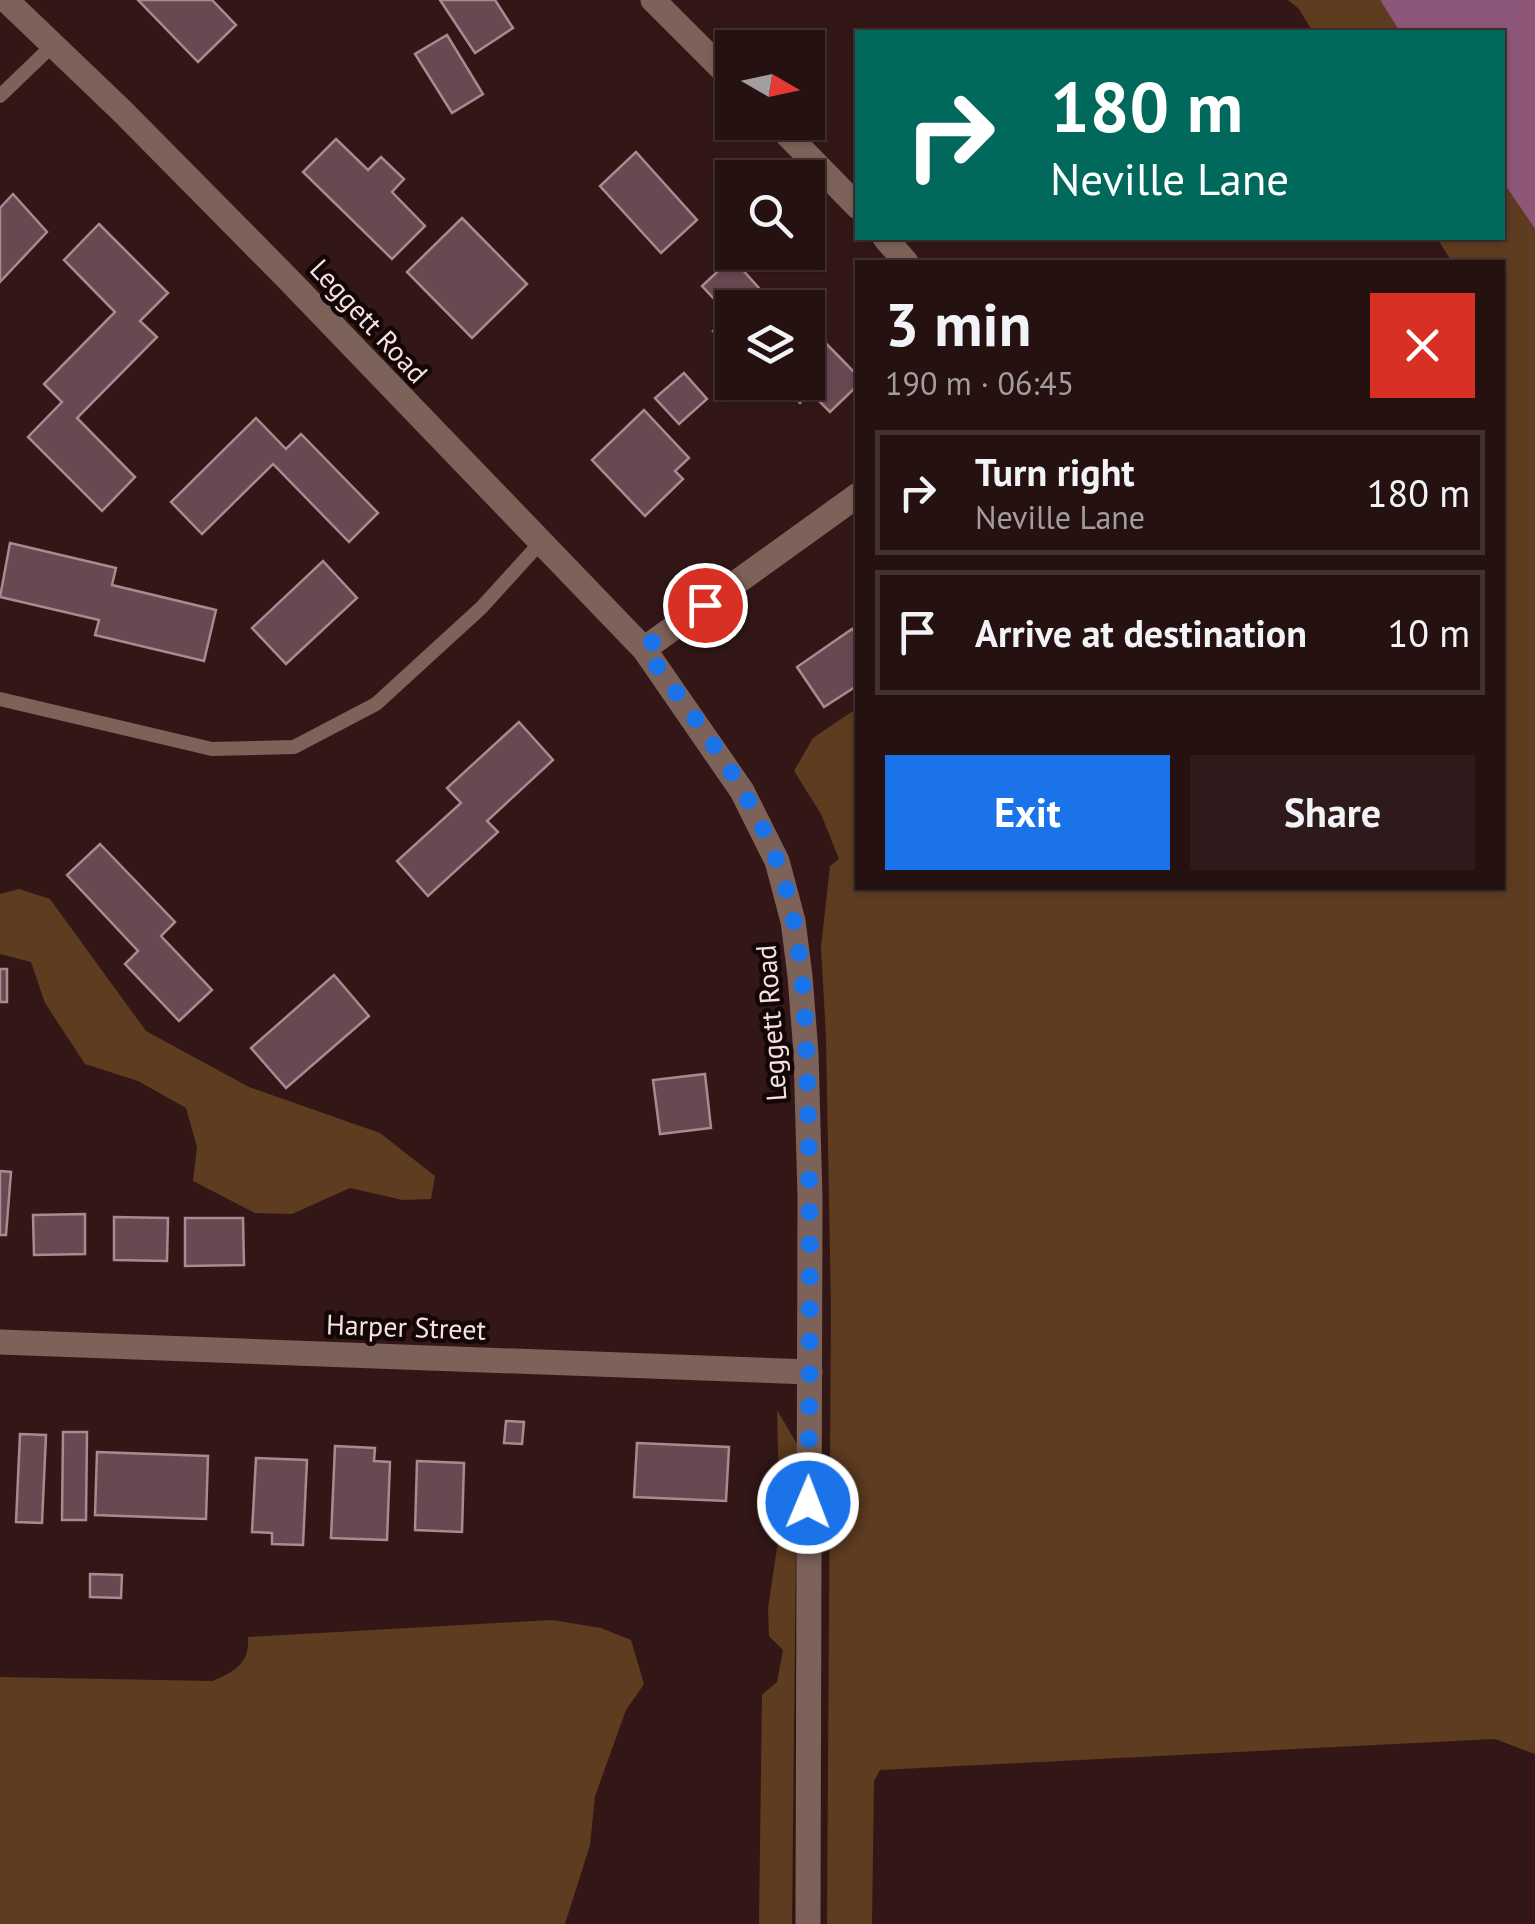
<!DOCTYPE html>
<html lang="en">
<head>
<meta charset="utf-8">
<style>
	body { margin:0; font-family:"PT Sans",sans-serif; background:#2e1a1a; color:#f1f3f6; height:100vh; display:flex; flex-direction:column; font-size:38px; white-space:nowrap }
	* { box-sizing:border-box; margin:0 }
	p { font-size:32px; color:#a49d9f }
	.icon { flex:none; width:55px; height:55px; fill:none; stroke:currentColor; stroke-width:2; stroke-linecap:round; stroke-linejoin:round }
	.map { position:relative; flex:1; overflow:hidden }
	.side { position:absolute; left:855px; top:260px; width:650px; height:630px; display:flex; flex-direction:column; background:#261111; border-radius:0px; box-shadow:0 2px 8px #0004,0 0 0 2px #423131 }
	.side>* { flex:none }
	.banner { position:absolute; left:855px; top:30px; width:650px; height:210px; border-radius:0px; box-shadow:0 2px 8px #0004,0 0 0 2px #423131; background:#00695c; color:#fff; overflow:hidden }
	.needle { width:65px; rotate:99deg }
	.buttons { position:absolute; left:715px; top:30px; display:grid; gap:20px }
	.buttons a { display:grid; place-items:center; width:110px; height:110px; border-radius:0px; background:#261111; box-shadow:0 2px 8px #0004,0 0 0 2px #423131; font-size:50px }
	.pin { position:absolute; display:grid; place-items:center; width:85px; height:85px; color:#fff; margin:-42px; border:5px solid #fff; border-radius:50%; box-shadow:0 2px 10px #0007 }
	.me { position:absolute; width:110px; margin:-55px; rotate:1deg; stroke-linejoin:round; filter:drop-shadow(0 0 8px #0008) }
	.turn { display:flex; align-items:center; gap:35px; height:210px; padding:0 30px; font-size:45px }
	.turn .icon { width:130px; height:130px; stroke-width:2.5 }
	.turn b { display:block; font-size:70px; line-height:85px }
	.round { display:grid; place-items:center; flex:none; width:105px; height:105px; border-radius:0px; background:#2e1a1a }
	.overview { display:flex; align-items:center; justify-content:space-between; height:170px; padding:0 30px }
	h1 { font-size:60px; font-weight:700; line-height:75px }
	.cta { display:flex; gap:20px; margin-top:auto; padding:20px 30px }
	.cta a { flex:1; height:115px; border-radius:0px; background:#1a73e8; color:#fff; font-size:40px; font-weight:700; line-height:115px; text-align:center }
	.cta a+a { background:#2e1a1a; color:#f1f3f6 }
	ul { padding:0; list-style:none }
	li { display:flex; align-items:center; gap:30px; height:125px; margin:0 20px 15px; padding:0 10px; border:5px solid #423131; border-radius:0px }
	li div { flex:1 }
	li b { display:block; font-size:38px }
	li em { font-style:normal }
	.map>svg:first-child { display:block }
	.green { fill:#5e3c20 }
	.water { fill:#8c5778 }
	.building { fill:#684851; stroke:#ac8891; stroke-width:2.5 }
	.lines { fill:none; stroke-linecap:round; stroke-linejoin:round }
	.service { stroke:#7d6259; stroke-width:14 }
	.minor { stroke:#7d6259; stroke-width:25 }
	.route { stroke:#1a73e8; stroke-width:18; stroke-dasharray:0 32.4 }
	.labels { text-anchor:middle; stroke-width:9; stroke-linejoin:round; paint-order:stroke }
	.street-label { font-size:28px; fill:#f5e1e0; stroke:#120606 }
</style>
</head>
<body>
<div class="map">
<svg width="1535" height="1924" viewBox="0 0 1535 1924">
	<rect width="100%" height="100%" fill="#331717"/>
	<g class="green">
		<path d="M 1288,0 L 1380,0 L 1400,32 L 1313,32 L 1299,9 Z"/>
		<path d="M 1503,182 L 1535,229 L 1535,1754 L 1495,1739 L 880,1770 L 874,1781 L 872,1924 L 827,1924 L 831,1308 L 826,1038 L 821,947 L 830,866 L 839,859 L 821,814 L 794,771 L 813,738 L 853,711 L 857,711 L 858,888 L 1502,888 L 1502,262 L 1452,262 L 1437,238 L 1502,238 Z"/>
		<path d="M 19,889 L 50,899 L 146,1031 L 249,1087 L 380,1133 L 435,1176 L 431,1199 L 403,1200 L 350,1188 L 292,1214 L 255,1213 L 193,1181 L 197,1147 L 186,1108 L 138,1081 L 85,1064 L 45,1003 L 31,962 L 0,954 L 0,894 Z"/>
		<path d="M 777,1410 L 797,1444 L 792,1924 L 759,1924 L 762,1695 L 777,1682 L 783,1650 L 769,1636 L 768,1608 L 780,1528 Z"/>
		<path d="M 552,1620 L 601,1628 L 631,1640 L 644,1684 L 626,1710 L 595,1796 L 590,1845 L 565,1924 L 0,1924 L 0,1677 L 213,1681 C 234,1671 250,1664 248,1637 Z"/>
	</g>
	<path class="water" d="M 1380,0 L 1535,0 L 1535,229 L 1503,182 L 1502,32 L 1400,32 Z"/>
	<g class="building">
		<path d="M 138,0 L 212,0 L 236,25 L 198,62 Z"/>
		<path d="M 440,0 L 495,0 L 513,28 L 475,53 Z"/>
		<path d="M 447,35 L 483,94 L 452,113 L 415,54 Z"/>
		<path d="M 336,139 L 368,170 L 381,157 L 404,179 L 392,192 L 425,226 L 392,259 L 303,172 Z"/>
		<path d="M 636,152 L 697,220 L 661,253 L 600,186 Z"/>
		<path d="M 13,194 L 47,232 L 0,282 L 0,208 Z"/>
		<path d="M 462,218 L 527,284 L 472,338 L 407,272 Z"/>
		<path d="M 99,224 L 168,293 L 140,321 L 157,337 L 77,418 L 135,477 L 102,511 L 28,437 L 62,402 L 44,384 L 115,312 L 64,260 Z"/>
		<path d="M 732,258 L 777,308 L 732,308 L 732,352 L 713,331 L 730,316 L 702,286 Z"/>
		<path d="M 808,325 L 858,376 L 858,385 L 830,412 L 810,392 L 800,403 L 787,390 L 795,382 L 808,382 Z"/>
		<path d="M 684,373 L 707,399 L 679,424 L 655,398 Z"/>
		<path d="M 644,410 L 689,458 L 675,471 L 683,479 L 645,516 L 592,460 Z"/>
		<path d="M 256,418 L 286,449 L 301,434 L 378,513 L 349,542 L 273,464 L 202,534 L 171,502 Z"/>
		<path d="M 10,543 L 116,568 L 112,585 L 216,610 L 204,661 L 95,635 L 99,620 L 0,597 Z"/>
		<path d="M 323,561 L 357,598 L 286,664 L 252,628 Z"/>
		<path d="M 852,629 L 858,637 L 858,685 L 824,707 L 797,667 Z"/>
		<path d="M 519,722 L 553,760 L 487,821 L 498,832 L 428,896 L 397,861 L 461,803 L 447,788 Z"/>
		<path d="M 100,844 L 175,922 L 161,936 L 212,990 L 179,1021 L 125,964 L 138,951 L 67,875 Z"/>
		<rect x="0" y="969" width="7" height="33"/>
		<path d="M 334,975 L 369,1016 L 286,1088 L 251,1048 Z"/>
		<path d="M 705,1074 L 711,1128 L 660,1134 L 653,1080 Z"/>
		<path d="M 0,1171 L 11,1172 L 6,1235 L 0,1235 Z"/>
		<path d="M 85,1214 L 85,1254 L 34,1255 L 33,1215 Z"/>
		<path d="M 114,1217 L 168,1218 L 167,1261 L 114,1260 Z"/>
		<path d="M 185,1218 L 243,1218 L 244,1265 L 185,1266 Z"/>
		<path d="M 506,1421 L 524,1422 L 522,1444 L 504,1443 Z"/>
		<path d="M 63,1432 L 87,1432 L 86,1520 L 62,1520 Z"/>
		<path d="M 20,1434 L 46,1435 L 42,1523 L 16,1522 Z"/>
		<path d="M 637,1443 L 729,1447 L 726,1501 L 634,1497 Z"/>
		<path d="M 335,1446 L 375,1448 L 374,1461 L 390,1462 L 387,1540 L 331,1538 Z"/>
		<path d="M 97,1452 L 208,1456 L 206,1519 L 95,1515 Z"/>
		<path d="M 256,1458 L 307,1460 L 303,1545 L 272,1544 L 272,1533 L 252,1532 Z"/>
		<path d="M 417,1461 L 464,1463 L 462,1532 L 415,1530 Z"/>
		<path d="M 90,1574 L 122,1575 L 121,1598 L 90,1597 Z"/>
	</g>
	<g class="lines">
		<g class="service">
			<path d="M 0,96 L 53,45"/>
			<path d="M 0,699 L 212,749 L 294,747 L 376,704 L 481,608 L 541,542"/>
		</g>
		<g class="minor">
			<path d="M 6,0 L 122,111 L 288,279 L 644,649 L 742,791 L 777,861 L 793,921 L 800,976 L 806,1053 L 810,1197 L 808,1924"/>
			<path d="M 653,0 L 732,79"/>
			<path d="M 775,122 L 858,207"/>
			<path d="M 885,238 L 906,262"/>
			<path d="M 644,649 L 858,495"/>
			<path d="M 0,1342 L 810,1372"/>
		</g>
	</g>
	<g class="lines">
		<path class="route" d="M 705,605 L 644,648 C 692,715 747,783 777,861 C 805,934 806,1031 808,1108 C 811,1240 810,1372 808,1503"/>
	</g>
	<g class="labels">
		<g class="street-label">
			<text transform="translate(369 321) rotate(47)" y="10">Leggett Road</text>
			<text transform="translate(771 1023) rotate(-94)" y="10">Leggett Road</text>
			<text transform="translate(406 1327) rotate(2)" y="10">Harper Street</text>
		</g>
	</g>
</svg>
<div class="buttons">
<a><svg class="needle" viewBox="-14 -14 28 28"><path d="M0-13l5 13h-10z" fill="#e53935"/><path d="M0 13l5-13h-10z" fill="#a49d9f"/></svg></a>
<a><svg class="icon" aria-label="search" viewBox="0 0 24 24"><circle cx="10" cy="10" r="6"/><path d="M15 15l6 6"/></svg></a>
<a><svg class="icon" aria-label="layers" viewBox="0 0 24 24"><path d="M12 4l9 5-9 5-9-5zM3 14l9 5 9-5"/></svg></a>
</div>
<div class="pin" style="left:705px;top:605px;background:#d93025"><svg class="icon" aria-label="arrive" viewBox="0 0 24 24"><path d="M6 21V4h12l-3 4 3 4H6"/></svg></div>
<svg class="me" style="left:808px;top:1503px" viewBox="-20 -20 40 40"><circle r="17" fill="#1a73e8" stroke="#fff" stroke-width="3"/><path d="M0-11L8 9 0 5-8 9z" fill="#fff"/></svg>
<div class="banner">
<div class="turn"><svg class="icon" aria-label="right" viewBox="0 0 24 24"><path d="M7 20v-9h11M14 6l5 5-5 5"/></svg><div><b>180 m</b>Neville Lane</div></div>
</div>
<section class="side">
<div class="overview"><div><h1>3 min</h1><p>190 m · 06:45</p></div><a class="round" style="background:#d93025;color:#fff"><svg class="icon" aria-label="close" viewBox="0 0 24 24"><path d="M6 6l12 12M18 6L6 18"/></svg></a></div>
<ul>
<li><svg class="icon" aria-label="right" viewBox="0 0 24 24"><path d="M7 20v-9h11M14 6l5 5-5 5"/></svg><div><b>Turn right</b><p>Neville Lane</p></div><em>180 m</em></li>
<li><svg class="icon" aria-label="arrive" viewBox="0 0 24 24"><path d="M6 21V4h12l-3 4 3 4H6"/></svg><div><b>Arrive at destination</b></div><em>10 m</em></li>
</ul>
<div class="cta"><a>Exit</a><a>Share</a></div>
</section>
</div>
</body>
</html>
